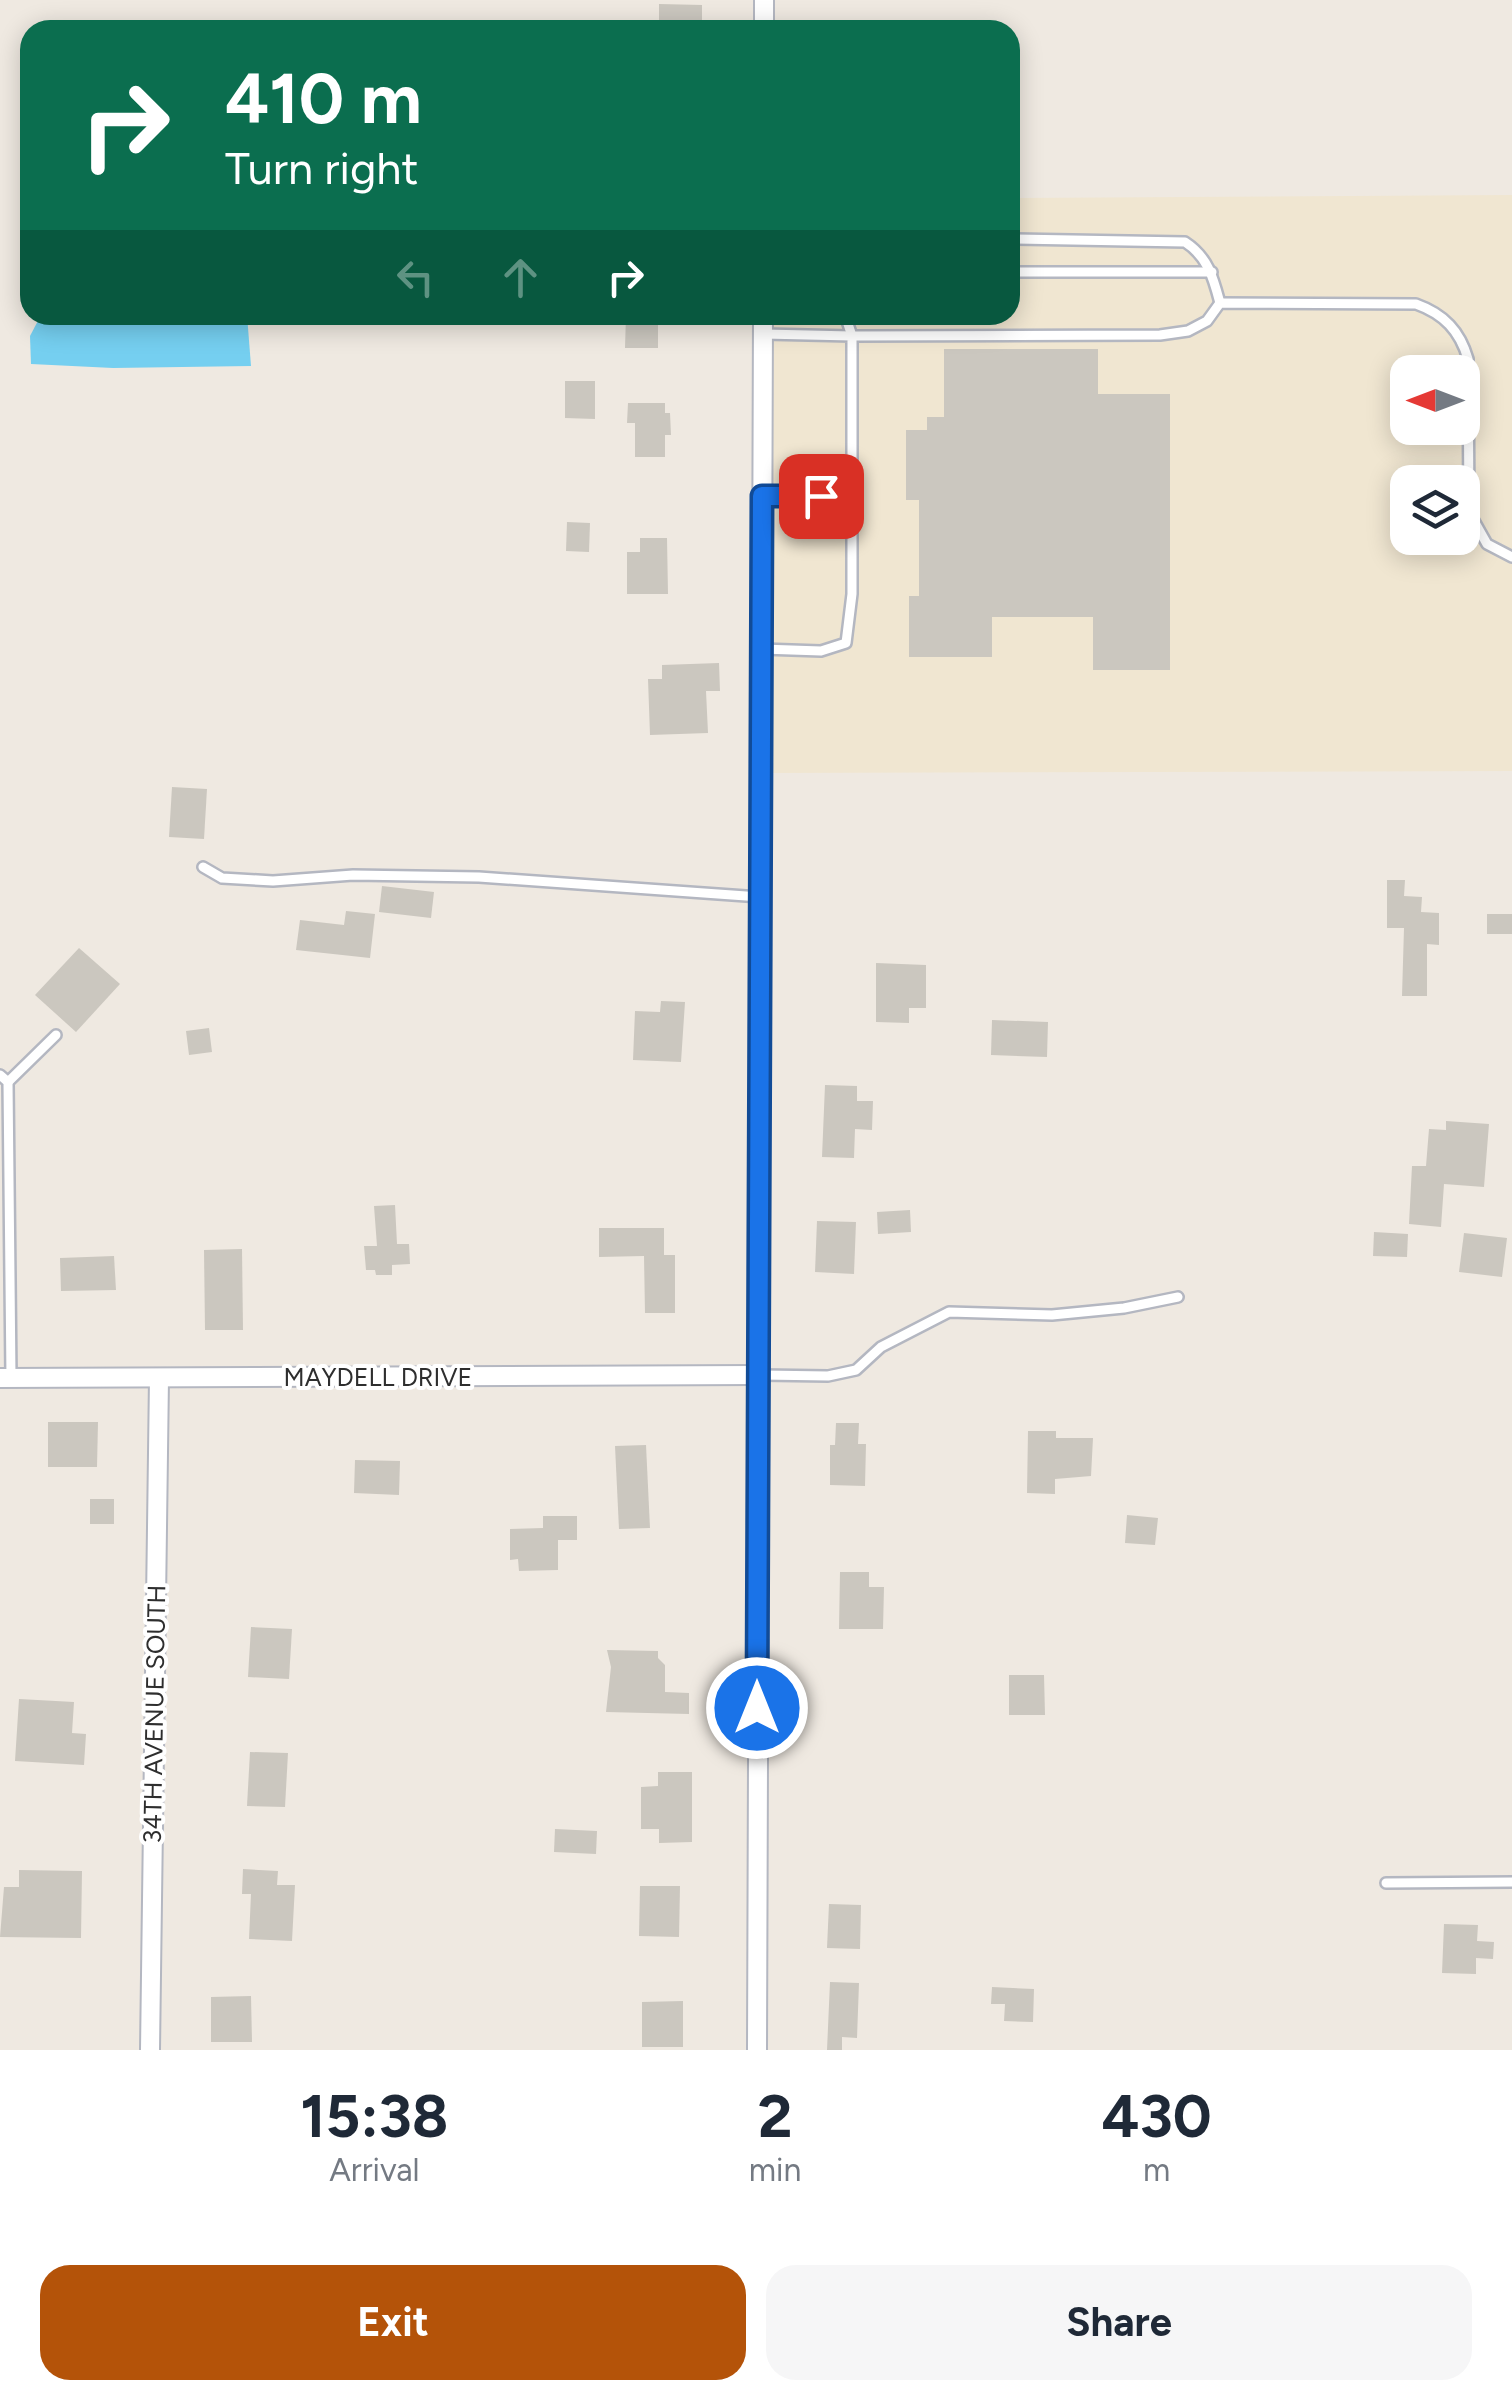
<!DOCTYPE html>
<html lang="en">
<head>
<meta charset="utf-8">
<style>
	body { margin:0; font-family:Figtree,sans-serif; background:#f6f6f7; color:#1f2937; height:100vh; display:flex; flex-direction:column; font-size:38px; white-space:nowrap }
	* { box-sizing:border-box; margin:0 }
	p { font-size:32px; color:#747a83 }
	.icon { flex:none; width:55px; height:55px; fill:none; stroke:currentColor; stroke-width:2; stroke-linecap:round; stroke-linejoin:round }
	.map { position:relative; height:2050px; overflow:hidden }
	.details { display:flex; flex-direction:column; background:#fff; flex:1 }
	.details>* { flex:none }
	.top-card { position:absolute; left:20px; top:20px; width:1000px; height:305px; border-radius:30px; box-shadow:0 5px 25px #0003; background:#0b6e4f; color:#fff; overflow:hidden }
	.needle { width:65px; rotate:270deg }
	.fabs { position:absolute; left:1390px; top:355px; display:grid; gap:20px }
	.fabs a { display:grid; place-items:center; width:90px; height:90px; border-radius:20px; background:#fff; box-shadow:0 5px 25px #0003; font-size:50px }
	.pin { position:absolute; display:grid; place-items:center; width:85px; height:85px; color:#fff; margin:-42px; border-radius:20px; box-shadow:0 5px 15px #0006 }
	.me { position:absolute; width:110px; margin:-55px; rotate:0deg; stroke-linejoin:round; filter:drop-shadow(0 0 8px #0008) }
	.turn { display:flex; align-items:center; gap:35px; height:210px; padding:0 40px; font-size:45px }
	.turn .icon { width:130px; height:130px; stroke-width:2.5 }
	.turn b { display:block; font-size:70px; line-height:85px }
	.lanes { display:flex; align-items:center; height:95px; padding:0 40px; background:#0003; justify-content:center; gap:50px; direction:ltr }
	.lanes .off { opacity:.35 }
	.eta { display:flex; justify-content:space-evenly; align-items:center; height:170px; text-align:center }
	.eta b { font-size:60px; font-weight:700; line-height:70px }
	.cta { display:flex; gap:20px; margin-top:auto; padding:20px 40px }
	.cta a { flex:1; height:115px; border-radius:30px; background:#b45309; color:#fff; font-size:40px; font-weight:700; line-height:115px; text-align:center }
	.cta a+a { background:#f6f6f7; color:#1f2937 }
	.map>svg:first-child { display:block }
	.education { fill:#f0e6d1; fill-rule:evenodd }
	.water { fill:#75cff0 }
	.building { fill:#cbc7bf }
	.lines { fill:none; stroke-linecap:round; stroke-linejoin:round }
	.lane-casing { stroke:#b4b7c1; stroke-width:14 }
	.street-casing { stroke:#b4b7c1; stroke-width:22 }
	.lane { stroke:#fff; stroke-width:9 }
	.street { stroke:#fff; stroke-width:18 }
	.route-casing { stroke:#114b97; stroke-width:25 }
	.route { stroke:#1a73e8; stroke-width:18 }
	.labels { text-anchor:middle; stroke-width:8; stroke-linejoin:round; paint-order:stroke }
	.street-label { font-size:25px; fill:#2e2e2e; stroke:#fff }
</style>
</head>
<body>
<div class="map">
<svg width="1512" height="2050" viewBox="0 0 1512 2050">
	<rect width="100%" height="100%" fill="#efe9e1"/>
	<path class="education" d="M 1512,195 L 1512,771 L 758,773 L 760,315 L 1010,315 L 1010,198 ZM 1408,372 L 1462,372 L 1462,428 L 1408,428 ZM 1408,482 L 1462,482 L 1462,538 L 1408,538 Z"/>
	<path class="water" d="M 41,315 L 247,315 L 251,366 L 113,368 L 31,364 L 30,336 Z"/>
	<g class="building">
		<path d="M 659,4 L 702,5 L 702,30 L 659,30 Z"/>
		<path d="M 626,315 L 658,315 L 658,348 L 625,348 Z"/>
		<path d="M 944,349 L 1098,349 L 1098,394 L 1170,394 L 1170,670 L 1093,670 L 1093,617 L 992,617 L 992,657 L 909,657 L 909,596 L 919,596 L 919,500 L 906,500 L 906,430 L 927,430 L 927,417 L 944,417 Z"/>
		<path d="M 565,381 L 595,381 L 595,419 L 565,418 Z"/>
		<path d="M 628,403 L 665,403 L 665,413 L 670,413 L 671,435 L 665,435 L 665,457 L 635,457 L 635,423 L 627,423 Z"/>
		<path d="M 567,522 L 590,523 L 589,552 L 566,551 Z"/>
		<path d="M 640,538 L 667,538 L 668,594 L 627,594 L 627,552 L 640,552 Z"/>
		<path d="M 719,663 L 720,691 L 706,691 L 708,733 L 650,735 L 648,679 L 662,679 L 662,665 Z"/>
		<path d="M 172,787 L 207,789 L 204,839 L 169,837 Z"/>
		<path d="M 1387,880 L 1405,880 L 1404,896 L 1422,897 L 1421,912 L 1439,913 L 1439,945 L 1427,944 L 1427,996 L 1402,996 L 1404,928 L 1387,928 Z"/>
		<path d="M 382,886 L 434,892 L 431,918 L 379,912 Z"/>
		<path d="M 346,911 L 375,914 L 370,958 L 296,950 L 300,920 L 344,925 Z"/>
		<rect x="1487" y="914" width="25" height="20"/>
		<path d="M 79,948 L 120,984 L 76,1032 L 35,995 Z"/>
		<path d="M 876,963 L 926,965 L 926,1008 L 909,1008 L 909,1023 L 876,1022 Z"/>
		<path d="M 661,1001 L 685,1002 L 681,1062 L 633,1060 L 635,1011 L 660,1012 Z"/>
		<path d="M 992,1020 L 1048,1022 L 1047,1057 L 991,1055 Z"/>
		<path d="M 209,1028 L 212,1052 L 189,1055 L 186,1031 Z"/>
		<path d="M 825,1085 L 857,1086 L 857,1101 L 873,1101 L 872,1130 L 855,1129 L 854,1158 L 822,1157 Z"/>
		<path d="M 1446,1121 L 1489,1124 L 1484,1187 L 1444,1184 L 1441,1227 L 1409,1224 L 1412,1166 L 1426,1166 L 1429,1129 L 1446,1130 Z"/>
		<path d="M 395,1205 L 397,1244 L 409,1244 L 410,1264 L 392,1265 L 392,1275 L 376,1275 L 375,1270 L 366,1270 L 364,1246 L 377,1246 L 374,1206 Z"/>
		<path d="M 910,1210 L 911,1232 L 878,1234 L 877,1212 Z"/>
		<path d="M 817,1221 L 856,1222 L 854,1274 L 815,1272 Z"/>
		<path d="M 599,1228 L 664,1228 L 664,1255 L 675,1255 L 675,1313 L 645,1313 L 644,1256 L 599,1257 Z"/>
		<path d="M 1374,1232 L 1408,1234 L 1407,1257 L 1373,1256 Z"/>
		<path d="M 1464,1233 L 1507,1238 L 1502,1277 L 1459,1272 Z"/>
		<path d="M 242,1249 L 243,1330 L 205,1330 L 204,1250 Z"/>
		<path d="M 114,1256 L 116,1290 L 61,1291 L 60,1258 Z"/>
		<path d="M 48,1422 L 98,1422 L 97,1467 L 48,1467 Z"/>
		<path d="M 836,1423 L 859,1423 L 858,1444 L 866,1444 L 865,1486 L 830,1485 L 830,1445 L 835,1445 Z"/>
		<path d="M 1028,1431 L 1056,1431 L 1056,1438 L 1093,1438 L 1091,1476 L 1055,1479 L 1055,1494 L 1027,1493 Z"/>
		<path d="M 646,1445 L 650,1528 L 619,1529 L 615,1446 Z"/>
		<path d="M 355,1460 L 400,1461 L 399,1495 L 354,1493 Z"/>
		<rect x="90" y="1499" width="24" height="25"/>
		<path d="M 1127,1515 L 1158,1518 L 1155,1545 L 1125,1543 Z"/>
		<path d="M 543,1516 L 577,1516 L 577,1540 L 558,1540 L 558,1570 L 519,1571 L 518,1559 L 510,1560 L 510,1529 L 543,1528 Z"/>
		<path d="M 840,1572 L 869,1572 L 869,1587 L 884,1587 L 883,1629 L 839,1629 Z"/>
		<path d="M 251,1627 L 292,1629 L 289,1679 L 248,1677 Z"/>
		<path d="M 607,1650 L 658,1651 L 658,1658 L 665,1665 L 665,1692 L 689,1693 L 689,1714 L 606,1712 L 611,1667 Z"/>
		<path d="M 1009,1675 L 1044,1675 L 1045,1715 L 1009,1715 Z"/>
		<path d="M 19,1699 L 74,1702 L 72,1733 L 86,1734 L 84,1765 L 15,1761 Z"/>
		<path d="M 250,1752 L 288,1753 L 285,1807 L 247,1806 Z"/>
		<path d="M 658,1772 L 692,1772 L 692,1842 L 659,1843 L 659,1829 L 641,1829 L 641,1787 L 658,1786 Z"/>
		<path d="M 555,1829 L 597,1831 L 596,1854 L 554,1852 Z"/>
		<path d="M 243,1869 L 278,1871 L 277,1885 L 295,1885 L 292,1941 L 249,1939 L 251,1894 L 242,1894 Z"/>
		<path d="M 19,1870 L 82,1871 L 81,1938 L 0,1937 L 4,1887 L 19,1887 Z"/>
		<path d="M 640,1886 L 680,1886 L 679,1937 L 639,1936 Z"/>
		<path d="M 829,1904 L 861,1905 L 860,1949 L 827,1948 Z"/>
		<path d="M 1444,1924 L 1478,1925 L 1477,1941 L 1494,1942 L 1493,1959 L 1476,1958 L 1476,1974 L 1442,1973 Z"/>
		<path d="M 830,1982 L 859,1983 L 857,2038 L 842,2037 L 842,2050 L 827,2050 Z"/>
		<path d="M 992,1987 L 1034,1989 L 1033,2022 L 1004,2021 L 1005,2004 L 991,2004 Z"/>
		<path d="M 251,1996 L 252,2042 L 211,2042 L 211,1997 Z"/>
		<path d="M 683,2001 L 683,2047 L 642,2047 L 642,2002 Z"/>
	</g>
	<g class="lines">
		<g class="lane-casing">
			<g id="lane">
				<path d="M 1010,239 L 1185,242 C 1208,257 1213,277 1220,303"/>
				<path d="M 1010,272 L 1212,272"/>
				<path d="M 845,315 L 852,336 L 1160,335 L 1188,331 L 1207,321 L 1220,303 L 1416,304 C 1444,314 1460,331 1468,359 L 1469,512 L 1487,544 L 1512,557"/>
				<path d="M 762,495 L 852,496"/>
				<path d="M 761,649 L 821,651 L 846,643 L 852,594 L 852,336 L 764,334"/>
				<path d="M 203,867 L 222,878 L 273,881 L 353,875 L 479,877 L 760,897"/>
				<path d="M 0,1075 L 8,1082 L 11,1378"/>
				<path d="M 8,1082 L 56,1035"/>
				<path d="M 760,1375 L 828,1376 L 856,1370 L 881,1347 L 949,1312 L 1052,1315 L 1124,1308 L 1178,1297"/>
				<path d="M 1386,1883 L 1512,1882"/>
			</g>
		</g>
		<g class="street-casing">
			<g id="street">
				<path d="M 764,30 L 764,0"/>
				<path d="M 0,1378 L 757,1375"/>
				<path d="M 150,2050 L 159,1378"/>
				<path d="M 757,2050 L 763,315"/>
			</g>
		</g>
		<use href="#lane" class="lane"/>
		<use href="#street" class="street"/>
	</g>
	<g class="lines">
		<g class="route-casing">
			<path id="route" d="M 757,1708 L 762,496 L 821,496"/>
		</g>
		<use href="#route" class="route"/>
	</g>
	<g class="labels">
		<g class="street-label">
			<text x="378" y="1386">MAYDELL DRIVE</text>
			<text transform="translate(154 1714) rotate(-89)" y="9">34TH AVENUE SOUTH</text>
		</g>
	</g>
</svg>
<div class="fabs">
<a><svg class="needle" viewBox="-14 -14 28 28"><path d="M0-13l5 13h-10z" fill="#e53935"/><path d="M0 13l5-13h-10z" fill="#747a83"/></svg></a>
<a><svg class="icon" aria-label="layers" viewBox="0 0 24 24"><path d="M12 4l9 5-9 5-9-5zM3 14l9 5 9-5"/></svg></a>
</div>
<div class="pin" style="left:821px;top:496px;background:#d93025"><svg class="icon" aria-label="arrive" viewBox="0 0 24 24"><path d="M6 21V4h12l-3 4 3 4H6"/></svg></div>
<svg class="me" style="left:757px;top:1708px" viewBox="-20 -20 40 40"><circle r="17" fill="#1a73e8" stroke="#fff" stroke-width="3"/><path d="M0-11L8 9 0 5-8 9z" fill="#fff"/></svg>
<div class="top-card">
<div class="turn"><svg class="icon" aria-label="right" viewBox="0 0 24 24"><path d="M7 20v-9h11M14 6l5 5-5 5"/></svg><div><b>410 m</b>Turn right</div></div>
<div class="lanes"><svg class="icon off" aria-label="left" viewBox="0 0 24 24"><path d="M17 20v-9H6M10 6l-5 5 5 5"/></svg><svg class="icon off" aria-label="ahead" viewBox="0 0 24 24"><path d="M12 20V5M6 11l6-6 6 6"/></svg><svg class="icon" aria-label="right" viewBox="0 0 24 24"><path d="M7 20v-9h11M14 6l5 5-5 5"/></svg></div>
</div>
</div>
<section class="details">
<div class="eta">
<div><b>15:38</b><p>Arrival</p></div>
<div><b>2</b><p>min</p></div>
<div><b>430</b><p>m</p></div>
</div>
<div class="cta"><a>Exit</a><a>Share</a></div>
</section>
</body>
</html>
